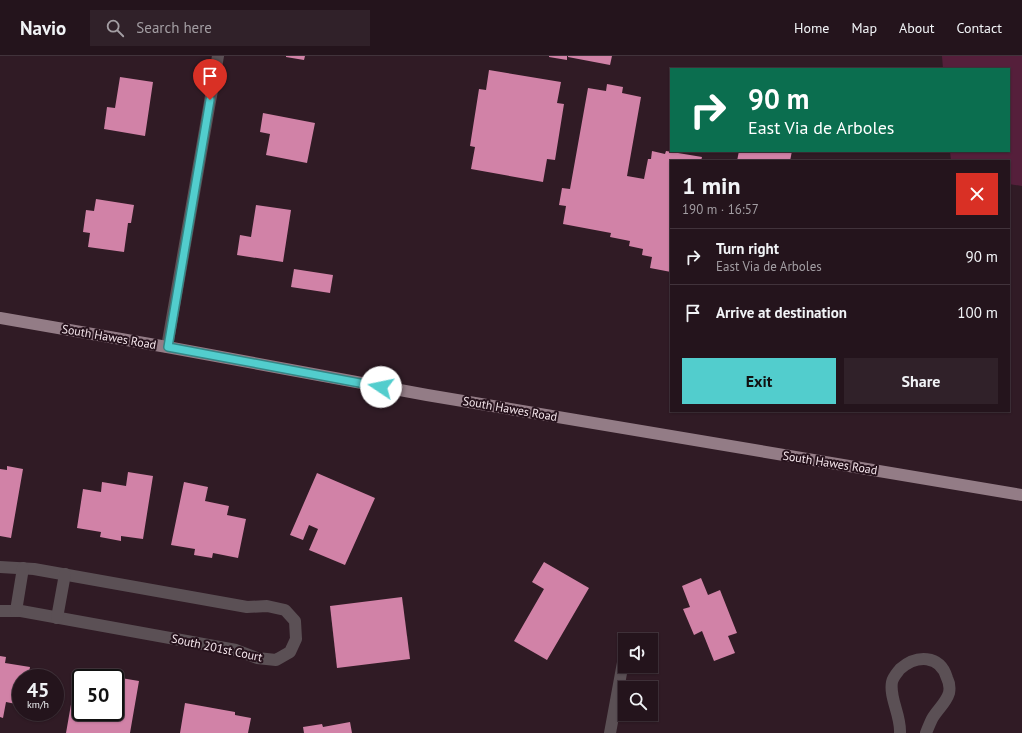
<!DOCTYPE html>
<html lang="en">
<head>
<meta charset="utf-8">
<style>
	body { margin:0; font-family:"PT Sans",sans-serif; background:#302129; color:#f1f3f6; height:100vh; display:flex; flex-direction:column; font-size:15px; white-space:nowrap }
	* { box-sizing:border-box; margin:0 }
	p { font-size:13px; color:#a39ea3 }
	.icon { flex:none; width:22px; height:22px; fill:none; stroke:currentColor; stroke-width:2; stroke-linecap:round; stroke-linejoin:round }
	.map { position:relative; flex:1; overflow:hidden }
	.panel { position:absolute; left:670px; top:104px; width:340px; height:252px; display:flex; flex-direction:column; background:#24141c; border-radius:0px; box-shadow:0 1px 3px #0004,0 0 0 1px #41333b }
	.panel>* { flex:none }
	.hud { position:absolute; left:670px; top:12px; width:340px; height:84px; border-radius:0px; box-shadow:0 1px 3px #0004,0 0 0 1px #41333b; background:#0b6e4f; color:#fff; overflow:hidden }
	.buttons { position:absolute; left:618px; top:577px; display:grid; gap:8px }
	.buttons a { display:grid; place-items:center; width:40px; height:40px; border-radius:0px; background:#24141c; box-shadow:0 1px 3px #0004,0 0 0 1px #41333b; font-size:20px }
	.speed { position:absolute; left:12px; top:613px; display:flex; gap:8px; font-size:20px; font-weight:700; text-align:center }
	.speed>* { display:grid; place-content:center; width:52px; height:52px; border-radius:50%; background:#24141c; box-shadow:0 1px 3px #0004,0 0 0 1px #41333b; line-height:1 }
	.speed small { font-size:10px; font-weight:400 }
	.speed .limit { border:2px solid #111; border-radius:6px; background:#fff; color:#111 }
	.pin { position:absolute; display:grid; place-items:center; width:34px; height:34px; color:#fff; margin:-41px -17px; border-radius:50% 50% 50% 0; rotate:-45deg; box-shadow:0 0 4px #0007 }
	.pin .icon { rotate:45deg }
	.me { position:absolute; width:44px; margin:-22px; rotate:281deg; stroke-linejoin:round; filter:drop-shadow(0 0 3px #0008) }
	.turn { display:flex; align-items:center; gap:14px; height:84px; padding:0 12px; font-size:18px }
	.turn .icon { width:52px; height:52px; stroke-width:2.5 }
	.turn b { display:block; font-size:28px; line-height:34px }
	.round { display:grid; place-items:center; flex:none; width:42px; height:42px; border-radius:0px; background:#302129 }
	.headline { display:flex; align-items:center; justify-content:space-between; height:68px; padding:0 12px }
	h1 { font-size:24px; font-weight:800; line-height:30px }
	.primary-button { display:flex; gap:8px; margin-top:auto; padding:8px 12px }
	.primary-button a { flex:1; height:46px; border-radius:0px; background:#52cdcd; color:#111; font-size:16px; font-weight:800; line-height:46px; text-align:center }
	.primary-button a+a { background:#302129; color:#f1f3f6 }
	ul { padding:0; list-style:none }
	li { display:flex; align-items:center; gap:12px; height:56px; padding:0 12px; border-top:1px solid #41333b }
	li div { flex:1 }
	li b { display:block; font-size:15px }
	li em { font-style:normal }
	header { display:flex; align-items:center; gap:24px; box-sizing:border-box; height:56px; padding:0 20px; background:#24141c; border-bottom:1px solid #41333b }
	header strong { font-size:19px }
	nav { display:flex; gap:22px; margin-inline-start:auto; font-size:14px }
	.search { width:280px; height:36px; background:#302129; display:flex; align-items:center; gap:10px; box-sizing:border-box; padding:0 14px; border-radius:0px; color:#a39ea3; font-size:15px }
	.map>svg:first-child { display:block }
	.green { fill:#551f3b }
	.building { fill:#d182a7 }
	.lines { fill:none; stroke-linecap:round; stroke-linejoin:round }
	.minor { stroke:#5b5055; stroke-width:12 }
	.major { stroke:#937c86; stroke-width:12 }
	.route-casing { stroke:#358585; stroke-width:10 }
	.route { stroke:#52cdcd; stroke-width:7 }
	.labels { text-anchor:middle; stroke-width:4; stroke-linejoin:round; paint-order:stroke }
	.street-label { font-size:12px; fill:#f5e6ec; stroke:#26121c }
</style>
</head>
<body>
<header>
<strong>Navio</strong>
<div class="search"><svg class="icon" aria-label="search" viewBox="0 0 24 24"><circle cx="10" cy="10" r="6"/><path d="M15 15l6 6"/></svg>Search here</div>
<nav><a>Home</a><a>Map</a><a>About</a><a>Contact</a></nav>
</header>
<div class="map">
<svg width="1022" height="677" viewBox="0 0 1022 677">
	<rect width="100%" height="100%" fill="#301b25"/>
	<path class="green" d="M 942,0 L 1022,0 L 1022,130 L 1009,128 L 1009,105 L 951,105 L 950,95 L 1009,95 L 1009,13 L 943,13 Z"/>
	<g class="building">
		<path d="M 286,0 L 305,0 L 304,4 L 286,1 Z"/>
		<path d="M 549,0 L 567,0 L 567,4 L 549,1 Z"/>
		<path d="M 568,0 L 612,0 L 610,9 L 568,1 Z"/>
		<path d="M 489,14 L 561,26 L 557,47 L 564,48 L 555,104 L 547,103 L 543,126 L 471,113 L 475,91 L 470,90 L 479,33 L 486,34 Z"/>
		<path d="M 120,21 L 153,26 L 145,80 L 104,73 L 107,51 L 115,52 Z"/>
		<path d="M 607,28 L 623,31 L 622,37 L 641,41 L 627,120 L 644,123 L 648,103 L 651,103 L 652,95 L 665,98 L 666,95 L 702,101 L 701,105 L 671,105 L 671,216 L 650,212 L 652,201 L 642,199 L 643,193 L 629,190 L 630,185 L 610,181 L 611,177 L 563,168 L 566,150 L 559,149 L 562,132 L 570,133 L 588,32 L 606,35 Z"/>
		<path d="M 263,57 L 315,67 L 307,107 L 266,99 L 270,78 L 260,76 Z"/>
		<path d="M 739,95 L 792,95 L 790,105 L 737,105 Z"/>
		<path d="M 96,143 L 134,149 L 131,167 L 128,167 L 124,196 L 88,191 L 90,177 L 83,176 L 86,154 L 94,155 Z"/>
		<path d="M 256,149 L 291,154 L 283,206 L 237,199 L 240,179 L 251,181 Z"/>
		<path d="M 294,213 L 333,219 L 330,237 L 291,231 Z"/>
		<path d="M 7,410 L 23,413 L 11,482 L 0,480 L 0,413 L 7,414 Z"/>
		<path d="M 128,416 L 153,420 L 143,483 L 121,480 L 121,485 L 100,481 L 101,476 L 77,472 L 83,433 L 101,436 L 102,426 L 126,430 Z"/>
		<path d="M 317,417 L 375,442 L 345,509 L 309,494 L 318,473 L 309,469 L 303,484 L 290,479 Z"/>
		<path d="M 184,426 L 208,431 L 205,445 L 229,450 L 227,459 L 246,463 L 238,502 L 213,497 L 212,502 L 194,499 L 195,493 L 171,489 Z"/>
		<path d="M 544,506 L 589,532 L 547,604 L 514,585 L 544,533 L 532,526 Z"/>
		<path d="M 701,522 L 708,539 L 720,534 L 737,577 L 728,580 L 735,597 L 714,605 L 702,575 L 694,579 L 683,553 L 690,551 L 682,530 Z"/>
		<path d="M 402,541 L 410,603 L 337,612 L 330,550 Z"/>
		<path d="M 0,600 L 6,601 L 5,607 L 30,611 L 28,622 L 21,622 L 21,649 L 6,646 L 3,662 L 0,661 Z"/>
		<path d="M 77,614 L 90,616 L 89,622 L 81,622 L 81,656 L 115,656 L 115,622 L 102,622 L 103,619 L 139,625 L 130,677 L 66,677 Z"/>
		<path d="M 185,647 L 235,656 L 235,659 L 251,662 L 248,677 L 180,677 Z"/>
		<path d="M 350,666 L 352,677 L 304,677 L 303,671 L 322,668 L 323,671 Z"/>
	</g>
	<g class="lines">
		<g class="minor">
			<path d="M 167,291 L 218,0"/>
			<path d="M 0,511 L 34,513 L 247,551 L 267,550 L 285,554 L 295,565 L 296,583 L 290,596 L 276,604 L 257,602 L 236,594 L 21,555 L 0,555"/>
			<path d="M 16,555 L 23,512"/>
			<path d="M 57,562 L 65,518"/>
			<path d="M 610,677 L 624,601"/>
			<path d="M 900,677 C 901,659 889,642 892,626 C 893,621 897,617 900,613 C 916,599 940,598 947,622 C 949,626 950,632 949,637 C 946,647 937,654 932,663 C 930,667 928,672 926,677"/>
		</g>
		<path class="major" d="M 0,262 L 167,291 L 427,339 L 1022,439"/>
	</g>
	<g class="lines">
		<g class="route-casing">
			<path id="route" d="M 210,44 L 168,291 L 381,331"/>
		</g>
		<use href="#route" class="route"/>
	</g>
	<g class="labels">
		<g class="street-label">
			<text transform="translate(109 281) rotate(10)" y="4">South Hawes Road</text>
			<text transform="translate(510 353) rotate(10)" y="4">South Hawes Road</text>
			<text transform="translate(830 407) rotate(9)" y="4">South Hawes Road</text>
			<text transform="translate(217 592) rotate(12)" y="4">South 201st Court</text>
		</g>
	</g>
</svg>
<div class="buttons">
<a><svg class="icon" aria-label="sound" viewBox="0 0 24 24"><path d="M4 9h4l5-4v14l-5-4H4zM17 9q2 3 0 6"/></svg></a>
<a><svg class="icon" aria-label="search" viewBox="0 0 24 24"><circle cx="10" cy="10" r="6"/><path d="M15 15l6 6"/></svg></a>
</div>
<div class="speed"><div>45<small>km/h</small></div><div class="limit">50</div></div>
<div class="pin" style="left:210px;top:44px;background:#d93025"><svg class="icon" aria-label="arrive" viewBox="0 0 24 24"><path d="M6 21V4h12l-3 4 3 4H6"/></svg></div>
<svg class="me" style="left:381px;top:331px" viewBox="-20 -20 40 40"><circle r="19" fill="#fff"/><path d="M0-13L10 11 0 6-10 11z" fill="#52cdcd"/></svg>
<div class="hud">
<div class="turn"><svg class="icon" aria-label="right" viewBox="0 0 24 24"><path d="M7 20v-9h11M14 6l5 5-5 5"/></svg><div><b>90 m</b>East Via de Arboles</div></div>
</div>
<section class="panel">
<div class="headline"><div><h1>1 min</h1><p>190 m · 16:57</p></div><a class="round" style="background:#d93025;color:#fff"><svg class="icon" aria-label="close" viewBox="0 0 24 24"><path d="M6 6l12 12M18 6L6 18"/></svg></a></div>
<ul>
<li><svg class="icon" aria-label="right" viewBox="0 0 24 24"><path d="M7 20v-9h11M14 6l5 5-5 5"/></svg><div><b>Turn right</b><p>East Via de Arboles</p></div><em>90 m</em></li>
<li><svg class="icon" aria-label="arrive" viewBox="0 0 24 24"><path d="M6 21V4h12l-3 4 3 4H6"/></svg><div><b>Arrive at destination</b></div><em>100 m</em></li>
</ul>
<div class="primary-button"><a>Exit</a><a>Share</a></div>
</section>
</div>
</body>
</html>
